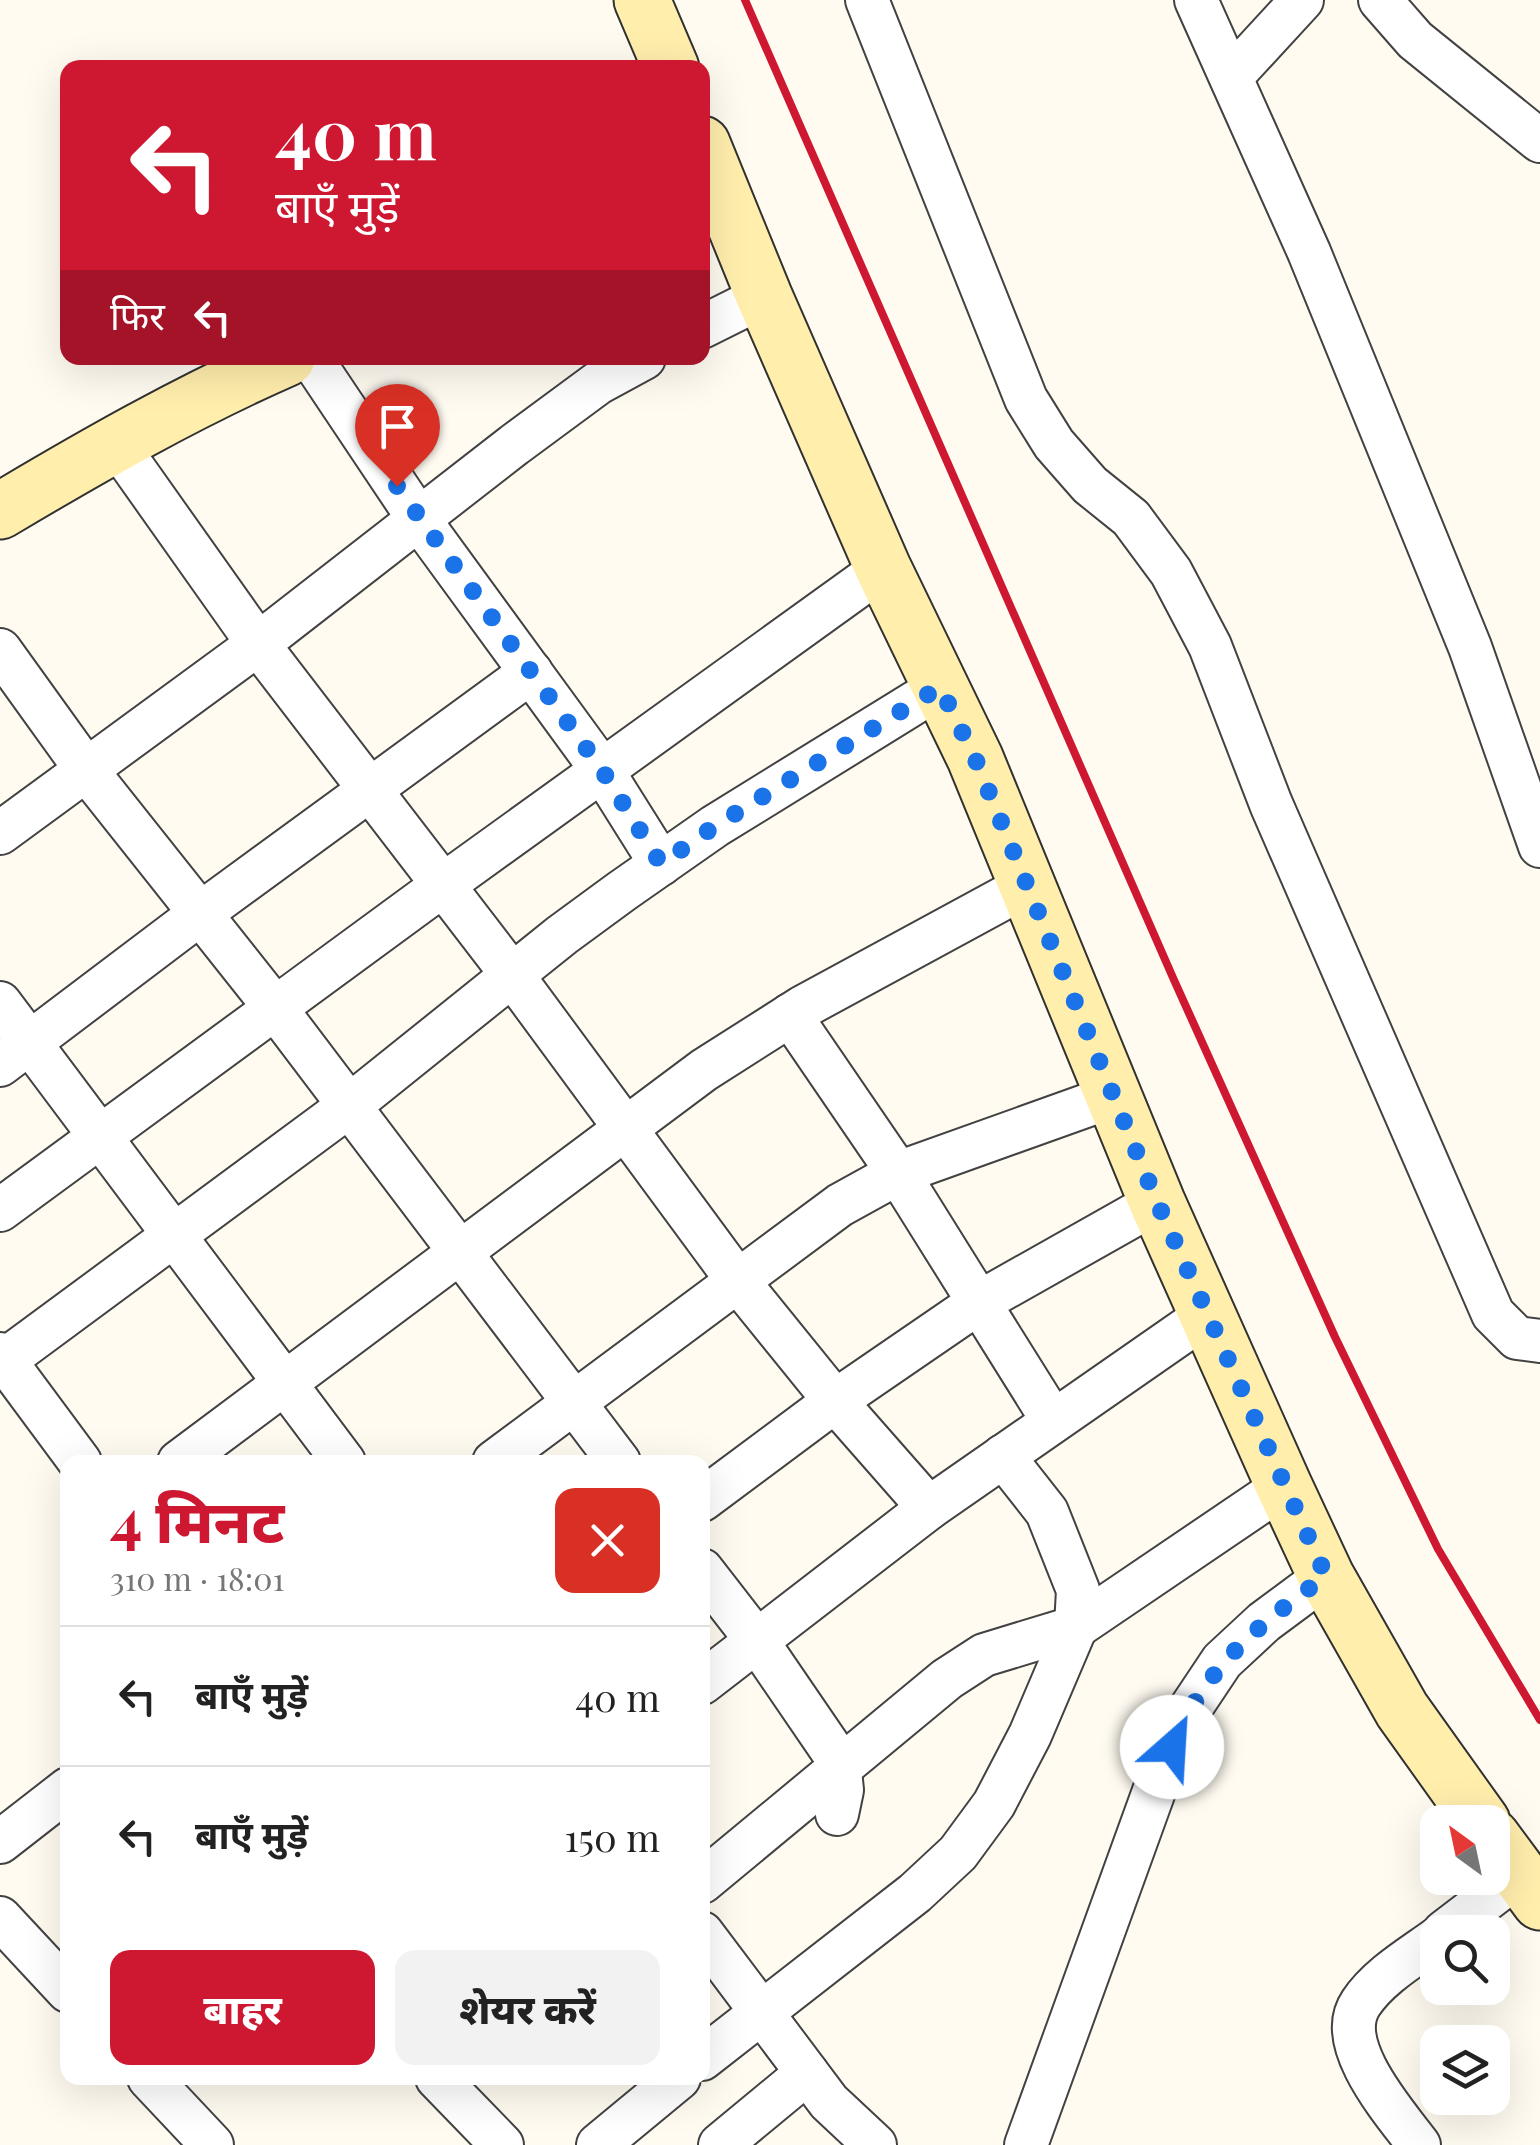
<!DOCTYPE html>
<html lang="hi">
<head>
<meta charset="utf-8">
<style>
	body { margin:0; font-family:"Playfair Display","Noto Sans Devanagari",serif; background:#f2f2f2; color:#222; height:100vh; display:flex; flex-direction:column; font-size:38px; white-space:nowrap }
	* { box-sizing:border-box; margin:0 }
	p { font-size:32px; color:#767676 }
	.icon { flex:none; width:55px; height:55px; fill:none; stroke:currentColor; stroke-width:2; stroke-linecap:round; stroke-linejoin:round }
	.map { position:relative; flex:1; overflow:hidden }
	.side { position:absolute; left:60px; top:1455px; width:650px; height:630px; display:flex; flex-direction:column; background:#fff; border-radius:20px; box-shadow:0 10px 40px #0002 }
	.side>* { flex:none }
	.hud { position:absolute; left:60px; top:60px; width:650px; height:305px; border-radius:20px; box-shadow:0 10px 40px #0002; background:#ce1831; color:#fff; overflow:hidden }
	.needle { width:65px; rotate:327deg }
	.tools { position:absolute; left:1420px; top:1805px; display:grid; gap:20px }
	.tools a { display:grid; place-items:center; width:90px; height:90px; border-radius:20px; background:#fff; box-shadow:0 10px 40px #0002; font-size:50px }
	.pin { position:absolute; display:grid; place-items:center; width:85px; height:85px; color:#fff; margin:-102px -42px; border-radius:50% 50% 50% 0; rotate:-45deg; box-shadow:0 0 10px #0007 }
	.pin .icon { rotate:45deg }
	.me { position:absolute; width:110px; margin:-55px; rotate:26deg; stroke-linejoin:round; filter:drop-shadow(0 0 8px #0008) }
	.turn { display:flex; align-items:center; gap:35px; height:210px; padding:0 50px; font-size:45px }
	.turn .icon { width:130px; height:130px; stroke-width:2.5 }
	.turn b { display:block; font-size:70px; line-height:85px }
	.then { display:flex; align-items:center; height:95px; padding:0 50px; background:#0003; gap:20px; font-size:38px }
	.round { display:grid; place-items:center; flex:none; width:105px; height:105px; border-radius:20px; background:#f2f2f2 }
	.summary { display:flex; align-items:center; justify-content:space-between; height:170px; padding:0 50px }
	h1 { font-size:60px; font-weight:800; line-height:75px; color:#ce1831 }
	.cta { display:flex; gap:20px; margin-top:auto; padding:20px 50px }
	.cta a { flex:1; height:115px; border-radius:20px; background:#ce1831; color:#fff; font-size:40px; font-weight:800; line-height:115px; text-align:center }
	.cta a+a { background:#f2f2f2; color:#222 }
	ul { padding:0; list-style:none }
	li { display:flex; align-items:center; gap:30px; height:140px; padding:0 50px; border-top:2px solid #e0e0e0 }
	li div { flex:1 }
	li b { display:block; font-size:38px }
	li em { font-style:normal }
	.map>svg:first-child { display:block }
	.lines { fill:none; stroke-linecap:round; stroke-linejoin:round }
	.street-casing { stroke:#424242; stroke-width:46 }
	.secondary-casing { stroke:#313131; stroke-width:59 }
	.street { stroke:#fff; stroke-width:42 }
	.secondary { stroke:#ffeeac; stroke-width:55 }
	.rail { stroke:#ce1831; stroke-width:8 }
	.route { stroke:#1a73e8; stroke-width:18; stroke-dasharray:0 32.4 }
</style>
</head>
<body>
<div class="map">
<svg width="1540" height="2145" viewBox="0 0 1540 2145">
	<rect width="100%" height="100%" fill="#fffbf1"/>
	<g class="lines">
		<g class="street-casing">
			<g id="street">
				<path d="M 867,0 L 1026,399 L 1054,444 L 1090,485 L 1131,518 L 1171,572 L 1210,646 L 1271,804 L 1493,1314 L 1517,1338 L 1540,1341"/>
				<path d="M 1196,0 L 1309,252 L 1470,647 L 1540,846"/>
				<path d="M 1380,0 L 1415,40 L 1540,141"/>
				<path d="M 1231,77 L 1302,0"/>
				<path d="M 702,327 L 764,296"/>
				<path d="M 311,358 L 418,518 L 602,770 L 661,864"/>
				<path d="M 115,442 L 258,644 L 513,976 L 737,1280 L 835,1401 L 929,1508"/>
				<path d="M 0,650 L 87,771 L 276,1009 L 619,1462"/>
				<path d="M 0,833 L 258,644 L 514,445 L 598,383 L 644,358"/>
				<path d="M 0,1003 L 344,1462"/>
				<path d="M 790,1015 L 898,1173 L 1053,1421"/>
				<path d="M 0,1065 L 201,913 L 531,672"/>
				<path d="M 0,1210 L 443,885 L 883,568"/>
				<path d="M 0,1354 L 80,1462"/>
				<path d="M 5,1360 L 349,1106 L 562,935 L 622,891 L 715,826 L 940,687"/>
				<path d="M 179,1462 L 704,1070 L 803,1007 L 1026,886"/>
				<path d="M 494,1462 L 840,1205 L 898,1173 L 1116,1095"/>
				<path d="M 702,1500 L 835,1401 L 978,1303 L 1157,1202"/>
				<path d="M 702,1570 L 757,1641 L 839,1761 L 842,1790 L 837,1814"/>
				<path d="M 702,1683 L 929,1508 L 1208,1314"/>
				<path d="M 0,1842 L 68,1789"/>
				<path d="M 702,1882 L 947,1679 L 984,1655 L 1076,1627 L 1284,1486"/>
				<path d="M 0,1918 L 68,1991"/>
				<path d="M 1444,1932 L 1520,1874"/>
				<path d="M 702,1933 L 829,2102 L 875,2145"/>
				<path d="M 702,2059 L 915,1893 L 958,1853 L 994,1804 L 1030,1735 L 1076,1627 L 1078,1590 L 1047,1512 L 1003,1456"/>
				<path d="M 149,2078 L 212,2145"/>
				<path d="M 437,2078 L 502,2145"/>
				<path d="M 598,2145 L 679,2078"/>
				<path d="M 720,2145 L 807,2073"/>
				<path d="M 1026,2145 L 1157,1783 L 1188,1712 L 1222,1661 L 1264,1622 L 1326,1576"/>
				<path d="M 1419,2145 C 1395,2113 1333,2044 1361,2003 C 1379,1976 1412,1957 1438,1938"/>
			</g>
		</g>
		<g class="secondary-casing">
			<g id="secondary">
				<path d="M 642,0 L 671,68"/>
				<path d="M 702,144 L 764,296 L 883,568 L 975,758 L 1157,1202 L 1284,1486 L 1326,1576 L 1402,1710 L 1482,1822"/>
				<path d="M 0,511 C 94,455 187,402 287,358"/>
				<path d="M 1492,1837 L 1540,1902"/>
			</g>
		</g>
		<use href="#street" class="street"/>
		<use href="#secondary" class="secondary"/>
		<path class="rail" d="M 745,0 L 1174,980 L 1335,1337 L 1438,1549 L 1540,1720"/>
	</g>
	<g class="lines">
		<path class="route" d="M 397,486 L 602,770 L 661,864 L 715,826 L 940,687 L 975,758 L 1157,1202 L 1326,1576 C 1255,1628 1208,1664 1172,1747"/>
	</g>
</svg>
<div class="tools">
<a><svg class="needle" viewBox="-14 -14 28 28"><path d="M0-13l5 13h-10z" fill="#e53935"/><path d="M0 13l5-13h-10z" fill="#767676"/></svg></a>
<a><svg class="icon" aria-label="search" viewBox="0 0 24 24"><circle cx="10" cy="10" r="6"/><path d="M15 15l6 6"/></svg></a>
<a><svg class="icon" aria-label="layers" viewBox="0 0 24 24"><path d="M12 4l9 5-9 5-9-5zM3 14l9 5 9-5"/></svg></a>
</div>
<div class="pin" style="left:397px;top:486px;background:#d93025"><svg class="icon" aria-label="arrive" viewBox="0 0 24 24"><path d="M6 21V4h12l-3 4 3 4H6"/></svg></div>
<svg class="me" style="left:1172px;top:1747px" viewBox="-20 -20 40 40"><circle r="19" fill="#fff"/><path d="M0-13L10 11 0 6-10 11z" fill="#1a73e8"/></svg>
<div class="hud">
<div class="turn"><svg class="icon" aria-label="left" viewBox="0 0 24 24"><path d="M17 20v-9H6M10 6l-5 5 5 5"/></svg><div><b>40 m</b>बाएँ मुड़ें</div></div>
<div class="then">फिर<svg class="icon" aria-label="left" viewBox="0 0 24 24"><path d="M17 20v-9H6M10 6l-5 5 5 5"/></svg></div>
</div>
<section class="side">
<div class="summary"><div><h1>4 मिनट</h1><p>310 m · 18:01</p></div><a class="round" style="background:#d93025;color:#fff"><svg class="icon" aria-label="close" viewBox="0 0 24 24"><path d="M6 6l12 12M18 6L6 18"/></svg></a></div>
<ul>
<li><svg class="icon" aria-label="left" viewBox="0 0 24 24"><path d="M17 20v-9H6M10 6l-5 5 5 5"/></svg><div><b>बाएँ मुड़ें</b></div><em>40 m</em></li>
<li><svg class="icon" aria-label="left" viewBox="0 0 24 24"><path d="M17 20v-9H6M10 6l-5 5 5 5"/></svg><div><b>बाएँ मुड़ें</b></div><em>150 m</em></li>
</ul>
<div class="cta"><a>बाहर</a><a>शेयर करें</a></div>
</section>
</div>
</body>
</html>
